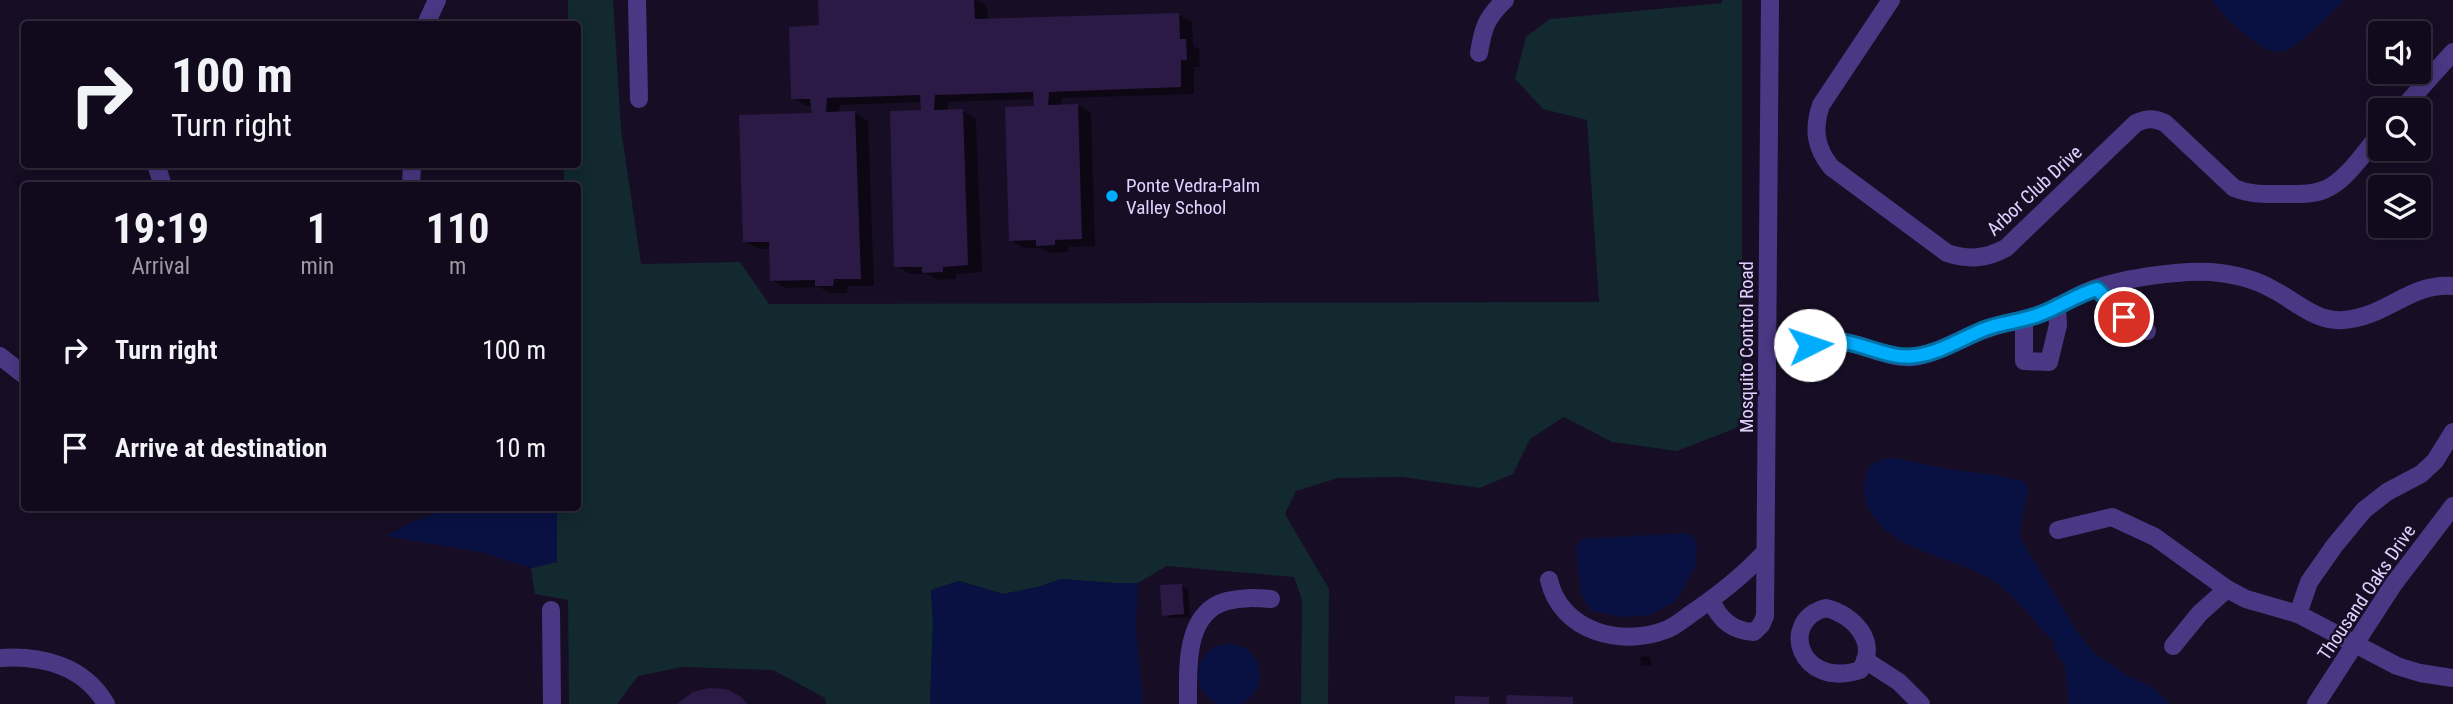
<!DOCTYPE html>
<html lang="en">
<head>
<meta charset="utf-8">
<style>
	body { margin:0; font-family:"Roboto Condensed",sans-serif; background:#1a1325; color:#f1f3f6; height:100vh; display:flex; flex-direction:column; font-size:26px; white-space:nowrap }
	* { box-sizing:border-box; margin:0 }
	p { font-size:23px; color:#9c9aa3 }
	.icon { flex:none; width:38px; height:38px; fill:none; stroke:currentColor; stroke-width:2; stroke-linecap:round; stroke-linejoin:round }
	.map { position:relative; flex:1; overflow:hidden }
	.details { position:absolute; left:21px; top:182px; width:560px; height:329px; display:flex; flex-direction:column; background:#110a1c; border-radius:7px; box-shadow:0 4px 18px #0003,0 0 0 2px #302b3b }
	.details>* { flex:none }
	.banner { position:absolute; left:21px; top:21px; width:560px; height:147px; border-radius:7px; box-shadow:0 4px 18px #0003,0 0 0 2px #302b3b; background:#110a1c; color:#f1f3f6; overflow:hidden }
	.tools { position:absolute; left:2368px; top:21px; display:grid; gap:14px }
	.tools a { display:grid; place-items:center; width:63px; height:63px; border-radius:7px; background:#110a1c; box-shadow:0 4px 18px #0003,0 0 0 2px #302b3b; font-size:35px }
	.pin { position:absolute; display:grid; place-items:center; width:60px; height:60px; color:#fff; margin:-30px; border:4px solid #fff; border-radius:50%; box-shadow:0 2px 7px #0007 }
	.me { position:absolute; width:77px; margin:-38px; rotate:86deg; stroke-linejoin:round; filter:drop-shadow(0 0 5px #0008) }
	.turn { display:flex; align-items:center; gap:24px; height:147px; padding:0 35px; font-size:32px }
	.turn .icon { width:91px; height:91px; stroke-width:2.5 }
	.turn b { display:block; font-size:49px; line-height:60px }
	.eta { display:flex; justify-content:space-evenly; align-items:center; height:119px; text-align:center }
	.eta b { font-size:42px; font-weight:700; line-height:49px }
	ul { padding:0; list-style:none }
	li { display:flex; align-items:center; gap:21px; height:98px; padding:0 35px }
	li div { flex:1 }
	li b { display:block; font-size:26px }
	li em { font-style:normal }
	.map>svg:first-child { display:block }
	.green { fill:#11292f }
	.water { fill:#091143 }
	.shadow { fill:#0007 }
	.building { fill:#2c1a46 }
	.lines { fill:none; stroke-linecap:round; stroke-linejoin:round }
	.minor { stroke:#4b3885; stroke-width:18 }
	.route-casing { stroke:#0070a4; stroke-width:18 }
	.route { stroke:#00adfc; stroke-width:12 }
	.poi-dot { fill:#00adfc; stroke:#170e25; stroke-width:2.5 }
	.labels { text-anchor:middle; stroke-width:5; stroke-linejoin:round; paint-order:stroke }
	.poi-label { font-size:19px; fill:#e1d1ff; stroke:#170e25; text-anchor:start }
	.street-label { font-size:19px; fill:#e1d1ff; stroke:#170e25 }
</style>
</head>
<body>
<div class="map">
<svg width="2453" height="704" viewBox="0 0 2453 704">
	<rect width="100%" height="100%" fill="#170e25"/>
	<path class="green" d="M 568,0 L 613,0 L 621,129 L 641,264 L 740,262 L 769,304 L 1599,302 L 1587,120 L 1543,109 L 1515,79 L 1526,37 L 1550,19 L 1722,3 L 1722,0 L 1742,0 L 1742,418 L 1736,428 L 1677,451 L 1612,442 L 1564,417 L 1530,439 L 1513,474 L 1480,488 L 1402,477 L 1338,478 L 1296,491 L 1285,514 L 1329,589 L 1328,704 L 1301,704 L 1302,600 L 1294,577 L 1167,566 L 1138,583 L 1113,583 L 1061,579 L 1038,587 L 1003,594 L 959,581 L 931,590 L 933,623 L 930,704 L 826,704 L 825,698 L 773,670 L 682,667 L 638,676 L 617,704 L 569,704 L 568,600 L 535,594 L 531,568 L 557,562 L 557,508 L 578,508 L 578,186 L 564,185 L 564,165 L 578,164 L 578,24 L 568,24 Z"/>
	<g class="water">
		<path d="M 2211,0 L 2344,0 C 2330,13 2299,49 2280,52 C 2262,55 2222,14 2211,0 Z"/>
		<path d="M 1889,458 C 1910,459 1928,466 1949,469 C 1975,473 1999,474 2025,482 L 2028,490 L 2019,536 L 2077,632 L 2094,653 L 2128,676 L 2152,687 L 2170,704 L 2069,704 L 2065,667 L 2054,648 L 2056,644 C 2035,623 2011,590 1985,576 C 1945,554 1870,547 1864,490 C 1864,482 1868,471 1871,464 Z"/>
		<path d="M 447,508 L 557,508 L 557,562 L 531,568 L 480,552 L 386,536 L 408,524 Z"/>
		<path d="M 1685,533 L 1693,536 L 1697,544 L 1695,567 L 1676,601 L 1650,615 L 1622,617 L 1591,611 L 1581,594 L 1576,548 L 1581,539 Z"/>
		<path d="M 1061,579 L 1113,583 L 1138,583 L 1136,629 L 1143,704 L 930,704 L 933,623 L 931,590 L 959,581 L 1003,594 L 1038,587 Z"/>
		<circle cx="1229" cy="675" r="31"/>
	</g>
	<g class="shadow">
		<path d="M 820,0 L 977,0 L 987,6 L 988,20 L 1179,15 L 1192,22 L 1193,46 L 1199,49 L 1200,67 L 1194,67 L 1194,94 L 1062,98 L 1061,106 L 1078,105 L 1091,113 L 1095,246 L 1069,247 L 1068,252 L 1051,253 L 1041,248 L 1024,248 L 1010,240 L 1036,108 L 1035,99 L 948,102 L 948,111 L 963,111 L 976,119 L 982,272 L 956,274 L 956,279 L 938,280 L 927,274 L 910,274 L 896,266 L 922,112 L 922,102 L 840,105 L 839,113 L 855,113 L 868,121 L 874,286 L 848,286 L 847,293 L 830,293 L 819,287 L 785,288 L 772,280 L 771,249 L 759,249 L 745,241 L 813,114 L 813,106 L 806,106 L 793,98 L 821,27 Z"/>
		<path d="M 1181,586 L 1188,590 L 1190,617 L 1171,618 L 1164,615 Z"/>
		<path d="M 1648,656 L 1651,658 L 1651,666 L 1641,665 L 1640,657 Z"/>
	</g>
	<g class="building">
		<path d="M 818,0 L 974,0 L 975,19 L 1179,13 L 1180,39 L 1186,39 L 1187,60 L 1181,60 L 1181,87 L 1049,92 L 1048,105 L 1078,104 L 1082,239 L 1055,240 L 1055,245 L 1036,246 L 1036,240 L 1009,241 L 1005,107 L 1034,106 L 1033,92 L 935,95 L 934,110 L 963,109 L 968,265 L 943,267 L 943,272 L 922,273 L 922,267 L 894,267 L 890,111 L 921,110 L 920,95 L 827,98 L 826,112 L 855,111 L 861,279 L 834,279 L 833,286 L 815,286 L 815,280 L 770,281 L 769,242 L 743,242 L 739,115 L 812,113 L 810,99 L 791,99 L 789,27 L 819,25 Z"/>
		<path d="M 1182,584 L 1184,614 L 1162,616 L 1160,585 Z"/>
		<path d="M 709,688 L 726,689 L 741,697 L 747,704 L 677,704 L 693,692 Z"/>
		<path d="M 1507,695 L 1573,697 L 1573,704 L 1506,704 Z"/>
		<path d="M 1455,696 L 1489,697 L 1489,704 L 1455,704 Z"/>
	</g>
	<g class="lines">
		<g class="minor">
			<path d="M 637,0 L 639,99"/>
			<path d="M 1891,0 L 1821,105 C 1813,129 1815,147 1831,167 L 1947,253 C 1968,260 1986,259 2006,248 L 2136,123 C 2148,118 2153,118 2165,123 L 2234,188 C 2251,195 2265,194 2283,194 C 2297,194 2313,195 2326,189 C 2346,181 2366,150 2380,134"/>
			<path d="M 426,24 L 437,0"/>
			<path d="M 1479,53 C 1483,28 1486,18 1505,0"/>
			<path d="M 2401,110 L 2453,52"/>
			<path d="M 156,164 L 163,186"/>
			<path d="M 411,186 L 412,164"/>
			<path d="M 2097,289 L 2124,317 L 2147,331"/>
			<path d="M 2024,319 L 2024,361 L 2049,362 L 2058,325 L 2057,306"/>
			<path d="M 1806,349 C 1832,324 1880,360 1912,357 C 1938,354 1962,337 1987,329 C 2005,322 2025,321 2043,313 C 2058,307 2071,299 2086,292 C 2116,279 2178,270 2211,272 C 2233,274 2253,278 2272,289 C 2296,301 2315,322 2344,320 C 2386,317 2411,282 2453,286"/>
			<path d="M 0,356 L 24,375"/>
			<path d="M 2058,530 L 2112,517 L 2155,537 L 2227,589 L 2246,599 L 2298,614 L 2397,666 L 2420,673 L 2453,678"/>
			<path d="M 1549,580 C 1561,632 1622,648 1668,629 C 1677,625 1686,617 1695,611 C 1721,593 1744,575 1765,552"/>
			<path d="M 1711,600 C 1719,619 1732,631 1754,632 L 1761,625 L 1765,616 L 1770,0"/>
			<path d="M 1826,608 C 1853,614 1880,643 1860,670 C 1799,690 1778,620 1826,608 Z"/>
			<path d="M 551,610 L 552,704"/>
			<path d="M 2298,614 L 2309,582 L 2335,545 L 2364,510 L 2387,492 L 2421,474 L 2435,461 L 2453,432"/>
			<path d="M 2173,646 L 2200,613 L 2227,589"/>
			<path d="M 0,658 C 42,655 84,666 106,704"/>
			<path d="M 1865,660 L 1899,682 L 1921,704"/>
			<path d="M 1188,704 C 1188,669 1184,612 1227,601 C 1242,597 1256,598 1271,599"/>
			<path d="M 2316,704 L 2393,585 L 2453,506"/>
		</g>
	</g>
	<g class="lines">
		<g class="route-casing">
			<path id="route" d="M 1810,345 C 1841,328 1881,361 1915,356 C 1940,353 1962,338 1985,329 C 2004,322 2025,321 2043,313 C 2061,306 2078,294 2097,289 L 2124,317"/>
		</g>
		<use href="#route" class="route"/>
	</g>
	<circle class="poi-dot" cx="1112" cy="196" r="7"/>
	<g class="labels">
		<g class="poi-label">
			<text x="1126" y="192">Ponte Vedra-Palm<tspan x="1126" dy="22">Valley School</tspan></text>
		</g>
		<g class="street-label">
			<text transform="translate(2034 190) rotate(-43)" y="7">Arbor Club Drive</text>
			<text transform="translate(1746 347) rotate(-90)" y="7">Mosquito Control Road</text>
			<text transform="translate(2366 592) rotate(-56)" y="7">Thousand Oaks Drive</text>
		</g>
	</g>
</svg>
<div class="tools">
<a><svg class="icon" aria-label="sound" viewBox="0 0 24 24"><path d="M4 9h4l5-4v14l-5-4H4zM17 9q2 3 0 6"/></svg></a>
<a><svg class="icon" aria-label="search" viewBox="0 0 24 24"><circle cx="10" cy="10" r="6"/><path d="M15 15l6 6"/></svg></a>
<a><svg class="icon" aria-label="layers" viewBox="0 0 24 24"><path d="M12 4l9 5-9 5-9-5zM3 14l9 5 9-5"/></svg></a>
</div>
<div class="pin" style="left:2124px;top:317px;background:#d93025"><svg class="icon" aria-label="arrive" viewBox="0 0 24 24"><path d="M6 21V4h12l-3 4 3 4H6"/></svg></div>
<svg class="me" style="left:1810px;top:345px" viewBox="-20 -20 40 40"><circle r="19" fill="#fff"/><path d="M0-13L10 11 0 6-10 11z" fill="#00adfc"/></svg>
<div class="banner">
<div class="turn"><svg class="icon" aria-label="right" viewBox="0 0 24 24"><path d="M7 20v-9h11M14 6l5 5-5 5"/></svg><div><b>100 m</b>Turn right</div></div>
</div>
<section class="details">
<div class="eta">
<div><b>19:19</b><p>Arrival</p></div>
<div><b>1</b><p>min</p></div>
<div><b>110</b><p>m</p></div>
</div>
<ul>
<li><svg class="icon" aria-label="right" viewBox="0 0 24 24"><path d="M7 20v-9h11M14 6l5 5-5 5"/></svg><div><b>Turn right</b></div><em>100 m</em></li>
<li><svg class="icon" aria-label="arrive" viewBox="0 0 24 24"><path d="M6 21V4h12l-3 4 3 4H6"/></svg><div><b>Arrive at destination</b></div><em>10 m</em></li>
</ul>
</section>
</div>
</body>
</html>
